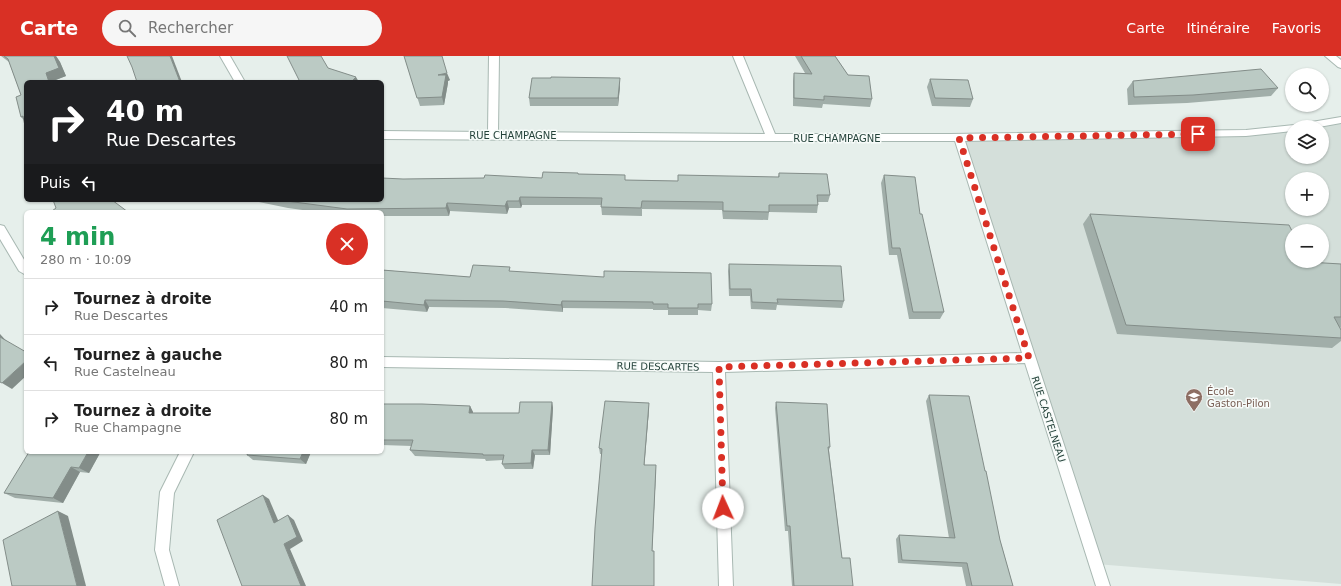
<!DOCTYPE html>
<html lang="fr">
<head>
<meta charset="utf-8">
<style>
	body { margin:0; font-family:"DejaVu Sans",sans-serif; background:#f6f6f6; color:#222; height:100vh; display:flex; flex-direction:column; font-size:15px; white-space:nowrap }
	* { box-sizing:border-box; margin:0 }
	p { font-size:13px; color:#767676 }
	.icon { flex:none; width:22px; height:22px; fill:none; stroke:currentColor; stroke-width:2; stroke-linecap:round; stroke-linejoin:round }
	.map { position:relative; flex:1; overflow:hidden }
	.side { position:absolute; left:24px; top:154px; width:360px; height:244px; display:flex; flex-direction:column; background:#fff; border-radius:6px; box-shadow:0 1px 3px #0004 }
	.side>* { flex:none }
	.banner { position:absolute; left:24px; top:24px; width:360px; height:122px; border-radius:6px; box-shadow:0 1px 3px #0004; background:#202124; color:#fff; overflow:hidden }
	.fabs { position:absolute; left:1285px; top:12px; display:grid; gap:8px }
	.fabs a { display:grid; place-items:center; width:44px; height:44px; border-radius:50%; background:#fff; box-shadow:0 1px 3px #0004; font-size:20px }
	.pin { position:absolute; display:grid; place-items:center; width:34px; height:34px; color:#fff; margin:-17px; border-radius:8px; box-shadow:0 2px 6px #0006 }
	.me { position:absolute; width:44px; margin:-22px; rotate:358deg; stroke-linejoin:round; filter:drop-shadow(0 0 3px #0008) }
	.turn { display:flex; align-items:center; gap:14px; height:84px; padding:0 16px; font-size:18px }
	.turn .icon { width:52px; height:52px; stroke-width:2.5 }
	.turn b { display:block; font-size:28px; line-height:34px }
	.then { display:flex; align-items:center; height:38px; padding:0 16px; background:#0003; gap:8px; font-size:15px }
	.round { display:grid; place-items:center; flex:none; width:42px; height:42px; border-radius:21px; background:#f6f6f6 }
	.overview { display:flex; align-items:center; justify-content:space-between; height:68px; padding:0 16px }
	h1 { font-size:24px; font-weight:700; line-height:30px; color:#1e9e55 }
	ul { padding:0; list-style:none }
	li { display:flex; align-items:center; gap:12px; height:56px; padding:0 16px; border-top:1px solid #e0e0e0 }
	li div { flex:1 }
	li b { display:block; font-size:15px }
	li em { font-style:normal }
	header { display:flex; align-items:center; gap:24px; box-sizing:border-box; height:56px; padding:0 20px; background:#d93025; color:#fff }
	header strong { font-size:19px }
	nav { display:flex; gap:22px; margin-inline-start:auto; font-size:14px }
	.search { width:280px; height:36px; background:#f6f6f6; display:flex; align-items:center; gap:10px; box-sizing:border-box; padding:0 14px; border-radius:22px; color:#767676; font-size:15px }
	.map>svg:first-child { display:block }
	.built { fill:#d4dfda; fill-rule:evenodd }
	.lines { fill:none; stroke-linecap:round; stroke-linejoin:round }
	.street-casing { stroke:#a8b8b2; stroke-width:2 }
	.street { fill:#fff; fill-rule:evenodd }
	.wall { fill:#a1aea9 }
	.shaded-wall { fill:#838d89 }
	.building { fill:#bbcac4; stroke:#838d89 }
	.route { stroke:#d93025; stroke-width:7; stroke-dasharray:0 12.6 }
	.labels { text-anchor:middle; stroke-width:3; stroke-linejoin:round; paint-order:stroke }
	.street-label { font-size:10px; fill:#24423a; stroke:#f7fbf9 }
	.education-label { font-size:10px; fill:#785e54; stroke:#f7fbf9; text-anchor:start }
</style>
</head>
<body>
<header>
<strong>Carte</strong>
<div class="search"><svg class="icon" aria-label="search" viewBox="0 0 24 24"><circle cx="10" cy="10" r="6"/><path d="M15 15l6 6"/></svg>Rechercher</div>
<nav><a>Carte</a><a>Itinéraire</a><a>Favoris</a></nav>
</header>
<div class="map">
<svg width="1341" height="530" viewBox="0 0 1341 530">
	<rect width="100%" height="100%" fill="#e6efeb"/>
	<path class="built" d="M 1341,64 L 1341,528 L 1096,508 L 959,82 L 1246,77 L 1292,72 L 1292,101 L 1322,101 L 1322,71 L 1298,71 ZM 1292,123 L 1322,123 L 1322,153 L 1292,153 ZM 1292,175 L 1322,175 L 1322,205 L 1292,205 Z"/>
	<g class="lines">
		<g class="street-casing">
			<g id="street">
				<path d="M 220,0 L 230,0 L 245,26 L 235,26 Z"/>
				<path d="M 489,0 L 499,0 L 498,76 L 765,78 L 733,0 L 743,0 L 775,78 L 950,78 L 1246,74 L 1294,69 L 1341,61 L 1341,67 L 1319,71 L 1292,71 L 1292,75 L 1246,80 L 965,85 L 1110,530 L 1096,530 L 1025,307 L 725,316 L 733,530 L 719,530 L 713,316 L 382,311 L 382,301 L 719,306 L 1022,297 L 955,85 L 724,85 L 382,83 L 382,75 L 488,76 Z"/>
				<path d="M 1325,0 L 1336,0 L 1341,4 L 1341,12 L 1338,11 Z"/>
				<path d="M 0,169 L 4,170 L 26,207 L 26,219 L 19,215 L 0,183 Z"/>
				<path d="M 180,396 L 194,396 L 174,437 L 169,494 L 179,530 L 165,530 L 155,494 L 160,436 Z"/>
			</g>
		</g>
		<use href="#street" class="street"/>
	</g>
	<g class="wall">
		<path d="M 1,0 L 56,0 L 60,6 L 66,20 L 53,25 L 53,26 L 26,26 L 24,64 L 21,61 L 21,39 L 9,6 Z"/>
		<path d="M 404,0 L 450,24 L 448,25 L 448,27 L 444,49 L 420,50 Z"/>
		<path d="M 795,0 L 835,0 L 848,19 L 872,43 L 870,51 L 823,48 L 822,52 L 793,50 L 793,25 L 794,17 L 805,17 Z"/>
		<path d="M 551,21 L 620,30 L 618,50 L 530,50 L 529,42 L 551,22 Z"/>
		<path d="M 930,23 L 973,43 L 970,51 L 932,50 L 927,31 Z"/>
		<path d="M 1133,25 L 1278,32 L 1271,40 L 1187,47 L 1128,49 L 1127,33 Z"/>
		<path d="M 779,117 L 830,139 L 828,146 L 818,146 L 818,149 L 817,157 L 769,156 L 768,164 L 723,163 L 722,154 L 642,153 L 642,160 L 602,159 L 601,149 L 522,149 L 521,152 L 509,152 L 507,158 L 450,155 L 449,160 L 382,160 L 382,156 L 317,156 L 288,152 L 249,144 L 382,144 L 403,123 L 542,122 L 578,118 L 625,119 L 625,124 L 678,125 L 778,121 Z"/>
		<path d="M 884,119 L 920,158 L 944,256 L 940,263 L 909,263 L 897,199 L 889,199 L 881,127 Z"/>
		<path d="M 1090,158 L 1308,206 L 1341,208 L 1341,272 L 1340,271 L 1341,274 L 1341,285 L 1332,292 L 1117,278 L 1083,168 Z"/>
		<path d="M 729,208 L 844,245 L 842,252 L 777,249 L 776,254 L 751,253 L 750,240 L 729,240 L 728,215 Z"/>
		<path d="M 382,214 L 470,221 L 511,215 L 712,248 L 711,255 L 698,254 L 698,259 L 668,259 L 668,254 L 653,254 L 653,253 L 563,252 L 563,256 L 505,252 L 429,251 L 427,256 L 382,252 Z"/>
		<path d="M 929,339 L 985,415 L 1000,484 L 1013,530 L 966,530 L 962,511 L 898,507 L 896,483 L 899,479 L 949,482 L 926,345 Z"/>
		<path d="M 552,346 L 553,352 L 550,399 L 535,399 L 533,413 L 505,413 L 502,408 L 503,404 L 486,405 L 485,403 L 415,400 L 410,394 L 412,390 L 382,389 L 382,348 L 470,350 L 473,356 L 473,357 L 519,357 Z"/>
		<path d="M 776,346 L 830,391 L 829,394 L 842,502 L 853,530 L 792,530 L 788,475 L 785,475 L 775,352 Z"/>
		<path d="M 649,353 L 644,409 L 656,414 L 652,495 L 654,500 L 601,398 L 600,398 L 599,392 Z"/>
		<path d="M 311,396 L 306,408 L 253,404 L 247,399 Z"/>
		<path d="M 100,397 L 89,417 L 80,416 L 63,447 L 15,442 L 4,437 Z"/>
	</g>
	<g class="shaded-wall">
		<path d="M 54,0 L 56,0 L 60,6 L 66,20 L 53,25 L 53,26 L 49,26 L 46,17 Z"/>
		<path d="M 170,0 L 172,0 L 182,26 L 180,26 Z"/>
		<path d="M 447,17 L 450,24 L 448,25 L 448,27 L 444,49 L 442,41 L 438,19 Z"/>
		<path d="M 356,21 L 359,26 L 351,26 Z"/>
		<path d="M 620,22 L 620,30 L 618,50 L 618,42 Z"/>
		<path d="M 520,141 L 522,149 L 521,152 L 519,145 Z"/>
		<path d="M 507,145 L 509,152 L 507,158 L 505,150 Z"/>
		<path d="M 447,147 L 450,155 L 449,160 L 446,152 Z"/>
		<path d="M 425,244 L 429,251 L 427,256 L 424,249 Z"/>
		<path d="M 562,245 L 563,252 L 563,256 L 561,249 Z"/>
		<path d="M 0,278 L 10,289 L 0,281 Z"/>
		<path d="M 26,305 L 26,320 L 12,333 L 2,327 Z"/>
		<path d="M 552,346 L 553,352 L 550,399 L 548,394 Z"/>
		<path d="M 649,347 L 649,353 L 644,414 L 644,409 Z"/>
		<path d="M 470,350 L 473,356 L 472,363 L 469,357 Z"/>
		<path d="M 532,394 L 535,399 L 533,413 L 531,407 Z"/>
		<path d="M 88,396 L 98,396 L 100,397 L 89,417 L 79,412 Z"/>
		<path d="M 303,396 L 311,396 L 306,408 L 300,403 Z"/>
		<path d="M 656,409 L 656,414 L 652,500 L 652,495 Z"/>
		<path d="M 71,411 L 80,416 L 63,447 L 53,442 Z"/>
		<path d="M 263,439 L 269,443 L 281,471 L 274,467 Z"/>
		<path d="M 58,455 L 68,460 L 86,530 L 77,530 Z"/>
		<path d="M 288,459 L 294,464 L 303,485 L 290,493 L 306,530 L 301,530 L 284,488 Z"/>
	</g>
	<g class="building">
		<path d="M 4,0 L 54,0 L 59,12 L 46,17 L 49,26 L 26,26 L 26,75 L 23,60 L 21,61 L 16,41 L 21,39 L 8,3 Z"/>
		<path d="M 127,0 L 170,0 L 180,26 L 137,26 L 132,11 Z"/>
		<path d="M 287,0 L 321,0 L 328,12 L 356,21 L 351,26 L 300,26 Z"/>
		<path d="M 404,0 L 442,0 L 447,17 L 438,19 L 446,19 L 442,41 L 417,42 Z"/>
		<path d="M 801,0 L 835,0 L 848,19 L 869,20 L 872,43 L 824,40 L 824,44 L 794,42 L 794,17 L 812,18 Z"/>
		<path d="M 1261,13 L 1278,32 L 1193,39 L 1134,41 L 1133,25 Z"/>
		<path d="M 551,21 L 620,22 L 618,42 L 529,42 L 532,22 L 551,22 Z"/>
		<path d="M 930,23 L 968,24 L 973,43 L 935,42 Z"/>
		<path d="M 543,116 L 578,117 L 578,118 L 625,119 L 625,124 L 678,125 L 678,119 L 779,121 L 779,117 L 827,118 L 830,139 L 817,139 L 818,149 L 769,149 L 769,156 L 723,155 L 723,146 L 642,145 L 641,152 L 601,151 L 602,142 L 520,141 L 519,145 L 507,145 L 505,150 L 447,147 L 446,152 L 347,153 L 279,144 L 382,144 L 382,122 L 403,123 L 484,122 L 485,119 L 542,122 Z"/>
		<path d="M 884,119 L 915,121 L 920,158 L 922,158 L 944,256 L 913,256 L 900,192 L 892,192 Z"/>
		<path d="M 53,144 L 112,144 L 128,156 L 54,156 L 52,155 L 56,152 Z"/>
		<path d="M 1090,158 L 1289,169 L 1292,175 L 1292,205 L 1308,205 L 1308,206 L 1341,208 L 1341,261 L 1334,261 L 1341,274 L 1341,282 L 1126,269 Z"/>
		<path d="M 729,208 L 841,210 L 844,245 L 777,243 L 778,247 L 752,246 L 751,233 L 730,233 Z"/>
		<path d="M 473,209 L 510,211 L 509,215 L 604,221 L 604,215 L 711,217 L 712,248 L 698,248 L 698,252 L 668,252 L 668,248 L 653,248 L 653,246 L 562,245 L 561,249 L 503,245 L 425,244 L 424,249 L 382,245 L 382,214 L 470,221 Z"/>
		<path d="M 0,281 L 26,296 L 26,305 L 2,327 L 0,326 Z"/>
		<path d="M 929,339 L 969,340 L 985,415 L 986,415 L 1000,484 L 1013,530 L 972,530 L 967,507 L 902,504 L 899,479 L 955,482 Z"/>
		<path d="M 605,345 L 649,347 L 644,409 L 656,409 L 652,495 L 654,495 L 654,530 L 592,530 L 595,472 L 602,393 L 599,392 Z"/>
		<path d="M 520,346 L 552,346 L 548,394 L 532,394 L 531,407 L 502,408 L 504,399 L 483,399 L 483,398 L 410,394 L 413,384 L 382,384 L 382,348 L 422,348 L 470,350 L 469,357 L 519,357 Z"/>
		<path d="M 776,346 L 827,348 L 830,391 L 828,391 L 842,502 L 850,502 L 853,530 L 794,530 L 790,470 L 787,470 Z"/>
		<path d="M 29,396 L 88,396 L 79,412 L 71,411 L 53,442 L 4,437 Z"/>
		<path d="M 248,396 L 303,396 L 300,403 L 247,399 Z"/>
		<path d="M 263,439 L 274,467 L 288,459 L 297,481 L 284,488 L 301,530 L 242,530 L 217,464 Z"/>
		<path d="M 58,455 L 77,530 L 12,530 L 3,484 Z"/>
	</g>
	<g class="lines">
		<path class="route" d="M 723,452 L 719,311 L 1029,302 L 959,82 L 1198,78"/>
	</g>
	<defs>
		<g id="school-pin" transform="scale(0.9)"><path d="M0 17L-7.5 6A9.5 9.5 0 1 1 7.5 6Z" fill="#8d6e63" stroke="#f7fbf9"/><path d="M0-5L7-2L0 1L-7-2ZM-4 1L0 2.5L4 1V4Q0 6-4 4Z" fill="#fff"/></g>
	</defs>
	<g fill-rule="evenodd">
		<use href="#school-pin" x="1194" y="341"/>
	</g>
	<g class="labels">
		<g class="street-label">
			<text x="513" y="83">RUE CHAMPAGNE</text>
			<text x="837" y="86">RUE CHAMPAGNE</text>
			<text transform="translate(658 310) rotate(1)" y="4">RUE DESCARTES</text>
			<text transform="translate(1049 363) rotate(72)" y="4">RUE CASTELNEAU</text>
		</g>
		<g class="education-label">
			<text x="1207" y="339">École<tspan x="1207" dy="12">Gaston-Pilon</tspan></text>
		</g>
	</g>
</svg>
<div class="fabs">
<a><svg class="icon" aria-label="search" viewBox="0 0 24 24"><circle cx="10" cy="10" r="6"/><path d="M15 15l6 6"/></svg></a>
<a><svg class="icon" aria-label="layers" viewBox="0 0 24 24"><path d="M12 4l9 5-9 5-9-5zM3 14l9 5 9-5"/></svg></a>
<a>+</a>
<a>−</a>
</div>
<div class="pin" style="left:1198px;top:78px;background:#d93025"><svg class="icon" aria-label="arrive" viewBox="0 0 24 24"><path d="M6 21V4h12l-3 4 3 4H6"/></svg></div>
<svg class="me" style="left:723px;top:452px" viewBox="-20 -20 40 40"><circle r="19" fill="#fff"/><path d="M0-13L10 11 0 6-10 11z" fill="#d93025"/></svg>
<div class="banner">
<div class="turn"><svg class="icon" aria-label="right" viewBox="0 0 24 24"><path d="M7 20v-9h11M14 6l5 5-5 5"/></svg><div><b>40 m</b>Rue Descartes</div></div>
<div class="then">Puis<svg class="icon" aria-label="left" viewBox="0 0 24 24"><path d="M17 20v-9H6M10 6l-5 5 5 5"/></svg></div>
</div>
<section class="side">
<div class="overview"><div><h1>4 min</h1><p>280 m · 10:09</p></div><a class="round" style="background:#d93025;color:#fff"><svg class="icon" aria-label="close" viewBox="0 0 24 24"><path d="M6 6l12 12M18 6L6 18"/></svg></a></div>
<ul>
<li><svg class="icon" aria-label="right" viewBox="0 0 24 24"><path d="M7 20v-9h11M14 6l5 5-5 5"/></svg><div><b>Tournez à droite</b><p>Rue Descartes</p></div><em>40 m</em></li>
<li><svg class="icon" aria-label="left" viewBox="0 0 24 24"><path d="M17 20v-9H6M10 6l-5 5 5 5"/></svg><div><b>Tournez à gauche</b><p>Rue Castelneau</p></div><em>80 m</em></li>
<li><svg class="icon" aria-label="right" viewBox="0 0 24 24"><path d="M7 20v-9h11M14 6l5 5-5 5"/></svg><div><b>Tournez à droite</b><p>Rue Champagne</p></div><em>80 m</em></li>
</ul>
</section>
</div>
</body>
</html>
